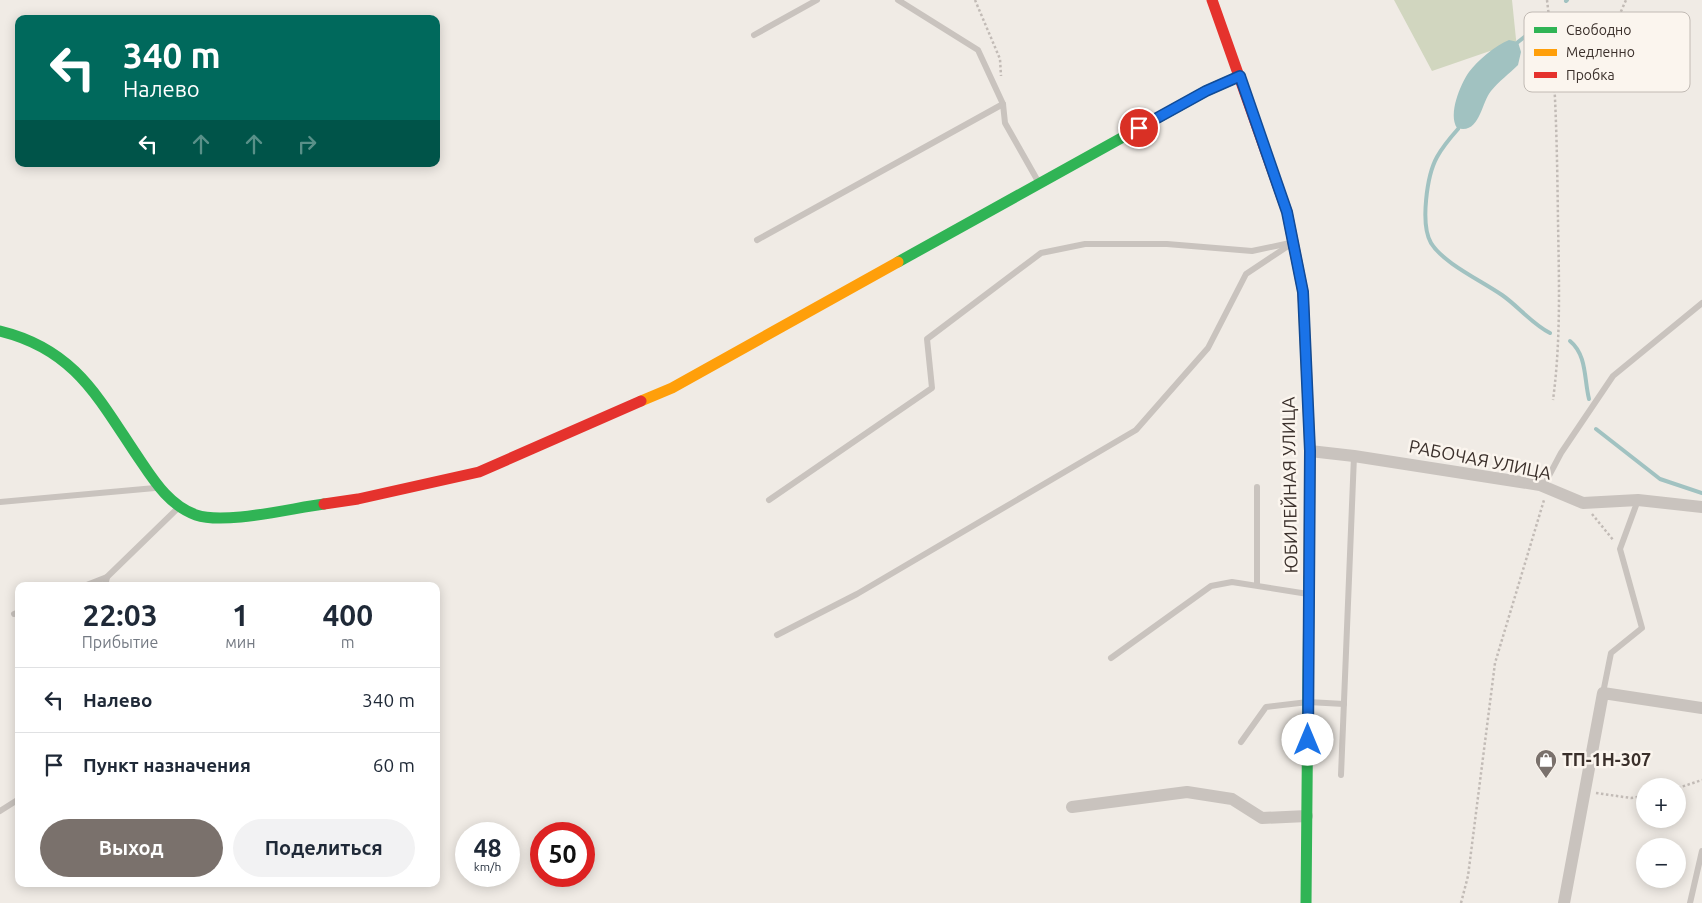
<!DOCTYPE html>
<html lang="ru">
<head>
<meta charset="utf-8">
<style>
	body { margin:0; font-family:Ubuntu,sans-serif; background:#f2f2f3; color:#1f2937; height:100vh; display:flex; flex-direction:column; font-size:19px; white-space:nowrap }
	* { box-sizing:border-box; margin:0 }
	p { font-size:16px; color:#747a83 }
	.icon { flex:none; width:28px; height:28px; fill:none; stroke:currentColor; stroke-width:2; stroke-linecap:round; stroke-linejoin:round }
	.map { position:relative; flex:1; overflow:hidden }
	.details { position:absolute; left:15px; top:582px; width:425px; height:305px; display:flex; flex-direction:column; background:#fff; border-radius:10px; box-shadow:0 2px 12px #0003 }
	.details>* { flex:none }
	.top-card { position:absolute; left:15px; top:15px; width:425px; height:152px; border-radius:10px; box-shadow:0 2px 12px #0003; background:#00695c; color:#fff; overflow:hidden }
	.tools { position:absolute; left:1636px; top:778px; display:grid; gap:10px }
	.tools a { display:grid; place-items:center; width:50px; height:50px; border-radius:50%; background:#fff; box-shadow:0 2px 12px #0003; font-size:25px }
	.speed { position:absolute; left:455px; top:822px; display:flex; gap:10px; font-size:25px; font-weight:700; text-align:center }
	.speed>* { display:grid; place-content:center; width:65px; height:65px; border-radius:50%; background:#fff; box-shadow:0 2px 12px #0003; line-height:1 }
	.speed small { font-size:12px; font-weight:400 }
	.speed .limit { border:8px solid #d22; background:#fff; color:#111 }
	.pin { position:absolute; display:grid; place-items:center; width:42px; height:42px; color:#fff; margin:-21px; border:2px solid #fff; border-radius:50%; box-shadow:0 1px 5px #0007 }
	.me { position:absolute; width:55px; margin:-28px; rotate:0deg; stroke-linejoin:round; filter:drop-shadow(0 0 4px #0008) }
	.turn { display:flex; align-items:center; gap:18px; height:105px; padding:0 25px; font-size:22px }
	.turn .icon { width:65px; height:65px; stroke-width:2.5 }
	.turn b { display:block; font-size:35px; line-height:42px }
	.lanes { display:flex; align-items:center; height:48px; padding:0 25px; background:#0003; justify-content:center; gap:25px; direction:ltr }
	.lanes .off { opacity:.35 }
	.eta { display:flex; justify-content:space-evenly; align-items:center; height:85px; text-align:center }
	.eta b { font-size:30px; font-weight:700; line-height:35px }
	.action { display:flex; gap:10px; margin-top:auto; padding:10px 25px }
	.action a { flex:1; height:58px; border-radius:30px; background:#7a716c; color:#fff; font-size:20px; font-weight:700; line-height:58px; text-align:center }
	.action a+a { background:#f2f2f3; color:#1f2937 }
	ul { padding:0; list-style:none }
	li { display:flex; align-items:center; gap:15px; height:65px; padding:0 25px; border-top:1px solid #e0e1e3 }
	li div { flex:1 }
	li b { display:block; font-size:19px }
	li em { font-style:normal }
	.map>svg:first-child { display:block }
	.green { fill:#d1d6bf }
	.water { fill:#a1c2c1 }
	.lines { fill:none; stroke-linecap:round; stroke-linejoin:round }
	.stream { stroke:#a1c2c1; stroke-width:4 }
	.path { stroke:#c2bbb6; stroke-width:2.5; stroke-dasharray:2.5 2.5; stroke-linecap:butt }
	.lane { stroke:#c9c3be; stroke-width:6 }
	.street { stroke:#c9c3be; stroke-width:12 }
	.fast { stroke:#30b455; stroke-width:11 }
	.slow { stroke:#ff9f0a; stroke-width:11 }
	.jam { stroke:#e5322d; stroke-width:11 }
	.route-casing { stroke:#114b97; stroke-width:12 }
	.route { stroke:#1a73e8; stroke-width:9 }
	.labels { text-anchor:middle; stroke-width:5; stroke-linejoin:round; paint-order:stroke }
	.street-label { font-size:18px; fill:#3b302b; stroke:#fbf5ee }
	.poi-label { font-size:18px; font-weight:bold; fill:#3b302b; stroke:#fbf5ee; text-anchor:start }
	.key { fill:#fbf5ee; stroke:#c1bab4; stroke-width:1 }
	.key-label { font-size:14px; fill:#3b302b }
</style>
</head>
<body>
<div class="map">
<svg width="1702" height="903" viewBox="0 0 1702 903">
	<rect width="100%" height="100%" fill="#f0ebe5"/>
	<path class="green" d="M 1394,0 L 1512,0 L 1517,49 L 1490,51 L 1432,71 Z"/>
	<path class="water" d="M 1509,40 L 1518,42 L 1521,52 L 1518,65 C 1509,74 1499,81 1491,91 C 1481,103 1480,135 1457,128 C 1448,114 1460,85 1469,72 C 1478,60 1495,46 1509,40 Z"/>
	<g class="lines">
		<g class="stream">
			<path d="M 1566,1 L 1567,0"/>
			<path d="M 1518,42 L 1540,25"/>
			<path d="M 1458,129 C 1450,138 1443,146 1437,157 C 1427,175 1420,224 1431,243 C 1443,263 1482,281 1502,295 C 1518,306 1532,324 1550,333"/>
			<path d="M 1570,341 C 1587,355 1584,379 1589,399"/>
			<path d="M 1596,429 L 1660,479 L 1702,493"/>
		</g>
		<g class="path">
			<path d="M 975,0 L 1000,59 L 1001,76"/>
			<path d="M 1547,0 C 1556,73 1557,148 1558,221 C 1559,281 1561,340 1553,400"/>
			<path d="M 1577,72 L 1615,25 L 1626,0"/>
			<path d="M 1592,514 L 1614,541"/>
			<path d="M 1678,788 L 1702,780"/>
			<path d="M 1596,793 L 1631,798 L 1645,796"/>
			<path d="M 1461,903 L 1468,876 L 1495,663 L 1544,500"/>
		</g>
		<g class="lane">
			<path d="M 898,0 L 978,50 L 1003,104 L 1005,123 L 1039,183"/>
			<path d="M 754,35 L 817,0"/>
			<path d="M 757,240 L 1003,104"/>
			<path d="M 1543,487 L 1561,453 L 1613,376 L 1702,303"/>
			<path d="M 769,500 L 932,388 L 927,339 L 1041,253 L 1085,244 L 1167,244 L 1252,251 L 1290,243"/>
			<path d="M 0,502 L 155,488"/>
			<path d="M 1257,585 L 1257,487"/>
			<path d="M 84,586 L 107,577"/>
			<path d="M 105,586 L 107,577 L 179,507"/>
			<path d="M 14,614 L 19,612"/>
			<path d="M 777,635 L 857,594 L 1136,430 L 1208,348 L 1246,274 L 1291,244"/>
			<path d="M 1111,658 L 1211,586 L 1232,582 L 1308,594"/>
			<path d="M 1603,693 L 1611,653 L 1642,628 L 1620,549 L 1638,500"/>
			<path d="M 1241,742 L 1266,707 L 1308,702 L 1344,704"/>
			<path d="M 1341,775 L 1354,456"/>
			<path d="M 0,811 L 19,799"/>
			<path d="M 1690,903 L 1702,851"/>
		</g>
		<g class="street">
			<path d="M 1310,451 L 1354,456 L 1540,485 L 1583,503 L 1638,500 L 1702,507"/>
			<path d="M 1072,807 L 1187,792 L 1232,799 L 1262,818 L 1307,816"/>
			<path d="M 1564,903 L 1603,693 L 1702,708"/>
		</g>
		<g class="fast">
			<path d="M 898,262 L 1206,91 L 1240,76"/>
			<path d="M 0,331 C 78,350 100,402 142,463 C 156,484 171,506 196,515 C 225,525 292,508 324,504"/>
			<path d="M 1306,903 L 1309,577"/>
		</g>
		<g class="slow">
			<path d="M 1304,315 L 1310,451 L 1309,577"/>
			<path d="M 641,401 L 672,388 L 898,262"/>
		</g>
		<g class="jam">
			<path d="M 1212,0 L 1287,212 L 1303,292 L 1304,315"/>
			<path d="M 324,504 L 358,499 L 479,472 L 641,401"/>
		</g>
	</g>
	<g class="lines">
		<g class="route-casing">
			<path id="route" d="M 1139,128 L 1206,91 L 1240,76 L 1287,212 L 1303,292 L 1310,451 L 1308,740"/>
		</g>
		<use href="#route" class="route"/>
	</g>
	<defs>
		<g id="shop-pin" transform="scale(1.125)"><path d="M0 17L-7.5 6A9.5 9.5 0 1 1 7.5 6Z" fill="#7a716c" stroke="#fbf5ee"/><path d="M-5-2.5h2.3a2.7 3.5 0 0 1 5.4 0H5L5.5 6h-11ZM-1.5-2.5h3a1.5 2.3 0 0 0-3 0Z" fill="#fff"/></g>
	</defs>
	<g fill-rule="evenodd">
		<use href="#shop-pin" x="1546" y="760"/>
	</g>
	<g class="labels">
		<g class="street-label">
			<text transform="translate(1480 460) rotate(11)" y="6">РАБОЧАЯ УЛИЦА</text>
			<text transform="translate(1290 485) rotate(-91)" y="6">ЮБИЛЕЙНАЯ УЛИЦА</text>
		</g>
		<g class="poi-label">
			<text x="1562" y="766">ТП-1Н-307</text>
		</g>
	</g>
	<rect x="1524" y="12" width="166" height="80" rx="8" class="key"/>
	<rect x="1534" y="27" width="23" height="6" fill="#30b455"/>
	<rect x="1534" y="49" width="23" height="7" fill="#ff9f0a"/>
	<rect x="1534" y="72" width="23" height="6" fill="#e5322d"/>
	<g class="key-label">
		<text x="1566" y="35">Свободно</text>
		<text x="1566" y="57">Медленно</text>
		<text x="1566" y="80">Пробка</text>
	</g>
</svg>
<div class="tools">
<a>+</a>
<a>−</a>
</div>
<div class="speed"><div>48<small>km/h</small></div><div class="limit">50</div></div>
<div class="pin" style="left:1139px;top:128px;background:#d93025"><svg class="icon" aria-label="arrive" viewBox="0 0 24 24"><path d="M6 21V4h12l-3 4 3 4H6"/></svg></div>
<svg class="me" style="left:1308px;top:740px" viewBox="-20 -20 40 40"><circle r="19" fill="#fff"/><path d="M0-13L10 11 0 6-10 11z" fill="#1a73e8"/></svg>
<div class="top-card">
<div class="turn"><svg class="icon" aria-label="left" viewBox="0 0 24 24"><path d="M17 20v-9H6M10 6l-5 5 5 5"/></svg><div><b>340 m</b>Налево</div></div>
<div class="lanes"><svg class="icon" aria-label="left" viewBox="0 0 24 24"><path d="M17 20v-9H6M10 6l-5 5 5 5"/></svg><svg class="icon off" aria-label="ahead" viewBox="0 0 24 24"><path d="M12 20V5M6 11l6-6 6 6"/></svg><svg class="icon off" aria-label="ahead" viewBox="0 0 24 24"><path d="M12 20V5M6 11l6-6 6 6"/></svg><svg class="icon off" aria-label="right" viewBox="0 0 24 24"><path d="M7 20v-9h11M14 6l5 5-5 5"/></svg></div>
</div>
<section class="details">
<div class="eta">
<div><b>22:03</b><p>Прибытие</p></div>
<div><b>1</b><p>мин</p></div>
<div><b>400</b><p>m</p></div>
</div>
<ul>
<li><svg class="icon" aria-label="left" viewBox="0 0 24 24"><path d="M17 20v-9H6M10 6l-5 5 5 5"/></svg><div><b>Налево</b></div><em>340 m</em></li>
<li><svg class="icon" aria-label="arrive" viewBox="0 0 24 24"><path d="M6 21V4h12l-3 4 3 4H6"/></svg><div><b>Пункт назначения</b></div><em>60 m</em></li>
</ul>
<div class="action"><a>Выход</a><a>Поделиться</a></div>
</section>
</div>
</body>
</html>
